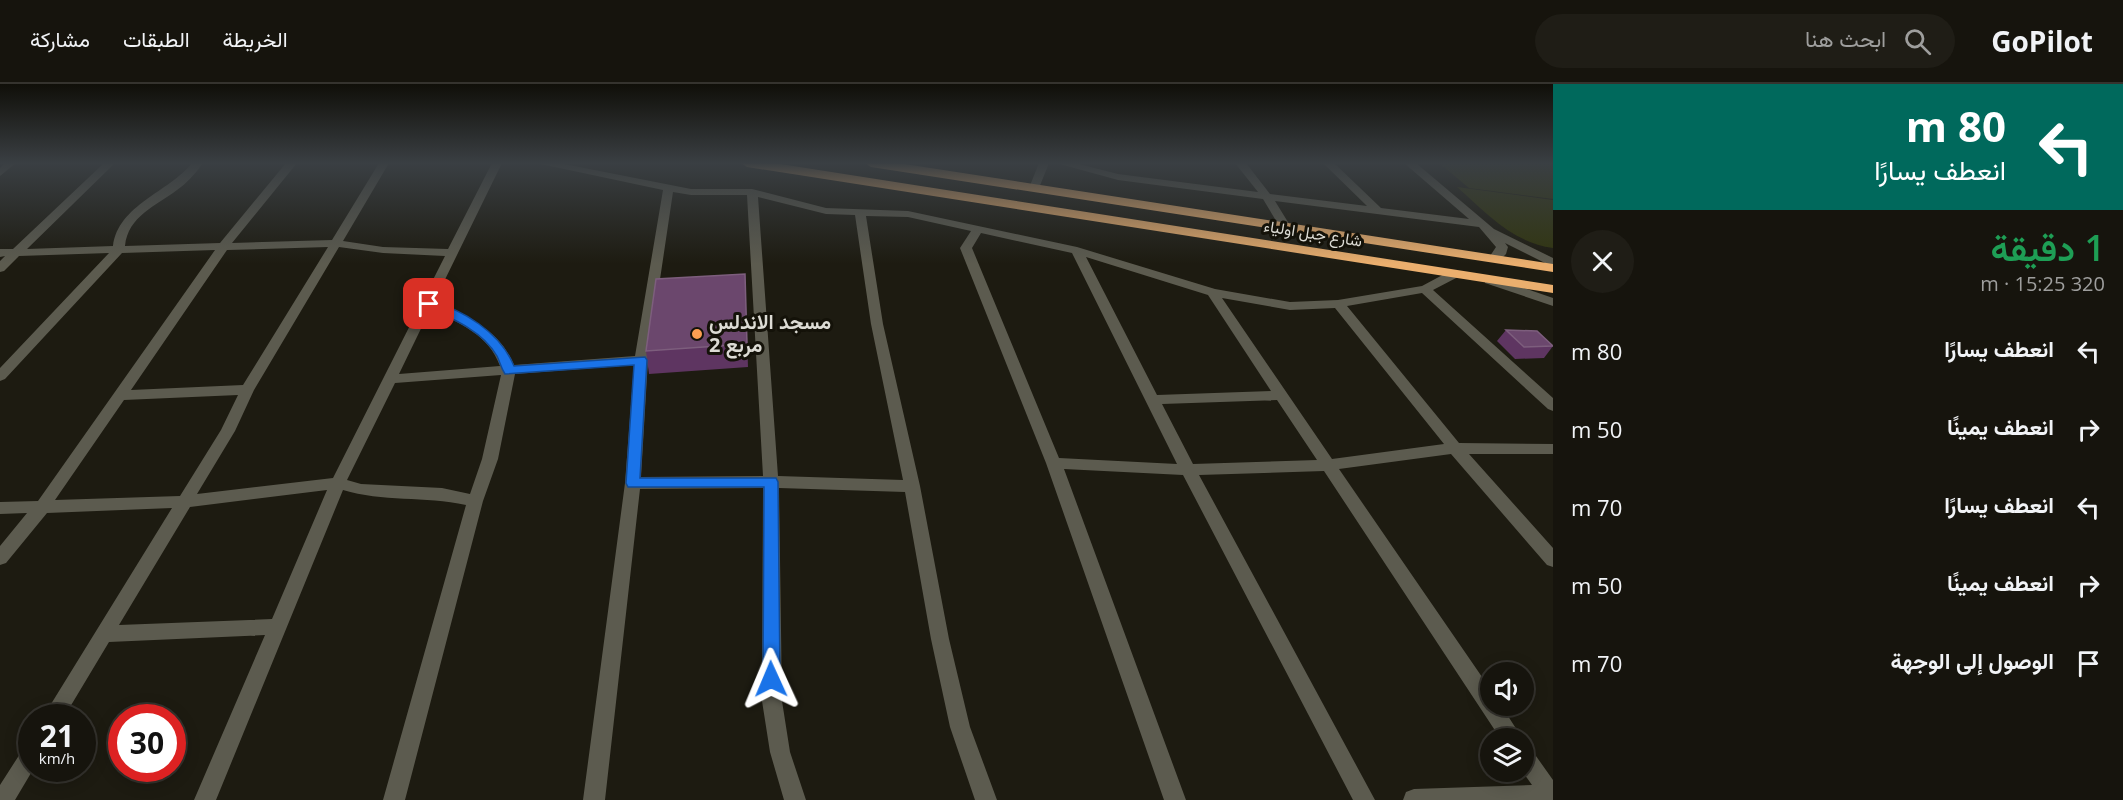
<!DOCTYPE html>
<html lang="ar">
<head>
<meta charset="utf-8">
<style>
	body { margin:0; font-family:"Open Sans",Vazirmatn,sans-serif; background:#1f1d16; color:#f1f3f6; direction:rtl; height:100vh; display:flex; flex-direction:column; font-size:22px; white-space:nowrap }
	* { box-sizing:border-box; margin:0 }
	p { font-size:20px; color:#9e9e9d }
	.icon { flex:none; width:33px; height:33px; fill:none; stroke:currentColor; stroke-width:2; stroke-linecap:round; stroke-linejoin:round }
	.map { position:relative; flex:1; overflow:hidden; direction:ltr }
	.details { display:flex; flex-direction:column; background:#16140d; width:570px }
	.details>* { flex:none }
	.banner { background:#00695c; color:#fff; overflow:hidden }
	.tools { position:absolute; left:1480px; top:578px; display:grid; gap:12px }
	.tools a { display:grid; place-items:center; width:54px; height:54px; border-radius:50%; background:#16140d; box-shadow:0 3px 15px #0003,0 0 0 2px #35332e; font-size:30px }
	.speed { position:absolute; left:18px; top:620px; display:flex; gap:12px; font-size:30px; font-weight:700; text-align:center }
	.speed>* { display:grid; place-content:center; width:78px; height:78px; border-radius:50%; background:#16140d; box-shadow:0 3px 15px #0003,0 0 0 2px #35332e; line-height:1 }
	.speed small { font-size:15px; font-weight:400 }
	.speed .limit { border:9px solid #d22; background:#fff; color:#111 }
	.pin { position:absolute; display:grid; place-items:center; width:51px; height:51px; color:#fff; margin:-26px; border-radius:12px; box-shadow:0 3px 9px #0006 }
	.me { position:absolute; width:66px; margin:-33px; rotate:359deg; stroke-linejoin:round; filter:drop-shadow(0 0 4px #0008) }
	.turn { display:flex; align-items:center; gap:21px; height:126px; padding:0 18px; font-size:27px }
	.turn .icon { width:78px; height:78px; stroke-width:2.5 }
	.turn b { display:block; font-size:42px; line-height:51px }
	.round { display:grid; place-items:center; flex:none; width:63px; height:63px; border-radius:32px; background:#1f1d16 }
	.headline { display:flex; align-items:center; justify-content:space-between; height:102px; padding:0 18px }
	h1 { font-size:36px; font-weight:600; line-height:45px; color:#1e9e55 }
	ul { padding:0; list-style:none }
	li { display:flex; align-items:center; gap:18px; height:78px; padding:0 18px }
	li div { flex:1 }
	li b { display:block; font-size:22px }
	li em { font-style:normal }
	header { display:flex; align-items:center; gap:36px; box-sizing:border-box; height:84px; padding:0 30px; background:#16140d; border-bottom:2px solid #35332e }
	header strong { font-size:28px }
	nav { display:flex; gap:33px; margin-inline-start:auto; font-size:21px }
	.search { width:420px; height:54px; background:#1f1d16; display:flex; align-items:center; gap:15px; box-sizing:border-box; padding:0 21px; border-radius:33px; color:#9e9e9d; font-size:22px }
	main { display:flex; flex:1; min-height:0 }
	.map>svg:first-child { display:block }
	.green { fill:#31350e }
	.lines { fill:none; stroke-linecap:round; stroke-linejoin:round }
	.minor { fill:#5c5b4f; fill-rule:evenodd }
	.highway { fill:#ebaf6e; fill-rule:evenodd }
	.wall { fill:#5e3561 }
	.building { fill:#6b476d; stroke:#7d5e7d; stroke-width:1.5 }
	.route { fill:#1a73e8; stroke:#114b97; stroke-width:1.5 }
	.poi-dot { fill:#fc9e52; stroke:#141209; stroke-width:2 }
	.labels { text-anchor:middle; stroke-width:6; stroke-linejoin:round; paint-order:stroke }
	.far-street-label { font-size:16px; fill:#dcdbd4; stroke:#141209 }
	.poi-label { font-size:20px; font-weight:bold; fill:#dcdbd4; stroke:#141209; text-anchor:start }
</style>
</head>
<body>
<header>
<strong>GoPilot</strong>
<div class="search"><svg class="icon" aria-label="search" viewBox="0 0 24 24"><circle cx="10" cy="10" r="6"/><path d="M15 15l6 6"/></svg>ابحث هنا</div>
<nav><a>الخريطة</a><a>الطبقات</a><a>مشاركة</a></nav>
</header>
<main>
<section class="details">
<div class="banner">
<div class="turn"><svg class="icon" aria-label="left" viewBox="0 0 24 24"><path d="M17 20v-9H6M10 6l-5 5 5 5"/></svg><div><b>80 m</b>انعطف يسارًا</div></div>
</div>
<div class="headline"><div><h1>1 دقيقة</h1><p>320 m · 15:25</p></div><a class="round"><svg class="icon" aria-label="close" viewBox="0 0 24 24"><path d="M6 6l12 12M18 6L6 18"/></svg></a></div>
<ul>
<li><svg class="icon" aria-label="left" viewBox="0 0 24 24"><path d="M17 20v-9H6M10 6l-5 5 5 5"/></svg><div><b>انعطف يسارًا</b></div><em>80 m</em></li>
<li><svg class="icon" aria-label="right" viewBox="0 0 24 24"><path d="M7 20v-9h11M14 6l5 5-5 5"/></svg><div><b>انعطف يمينًا</b></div><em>50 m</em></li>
<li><svg class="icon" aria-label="left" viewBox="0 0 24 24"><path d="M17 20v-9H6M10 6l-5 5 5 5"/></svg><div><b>انعطف يسارًا</b></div><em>70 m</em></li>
<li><svg class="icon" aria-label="right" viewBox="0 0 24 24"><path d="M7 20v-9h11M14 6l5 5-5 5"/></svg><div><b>انعطف يمينًا</b></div><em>50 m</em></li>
<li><svg class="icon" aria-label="arrive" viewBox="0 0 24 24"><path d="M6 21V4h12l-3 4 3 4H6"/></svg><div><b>الوصول إلى الوجهة</b></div><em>70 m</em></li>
</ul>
</section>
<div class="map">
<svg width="1553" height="716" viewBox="0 0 1553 716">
	<rect width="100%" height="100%" fill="#1d1b11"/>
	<g class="green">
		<path d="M 1439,79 L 1553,79 L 1553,115 L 1469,104 Z"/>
		<path d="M 1457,103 L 1553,116 L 1553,164 C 1511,158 1488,130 1457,103 Z"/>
	</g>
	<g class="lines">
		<g class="minor">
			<path d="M 5,79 L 16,79 L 0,92 L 0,84 Z"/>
			<path d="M 104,79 L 115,79 L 27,165 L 113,162 C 118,121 169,108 192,79 L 203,79 C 195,90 187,99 177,106 C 156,122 128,132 125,162 L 220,159 L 286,79 L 297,79 L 232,159 L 332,156 L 379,79 L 389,79 L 343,157 L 383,163 L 448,165 L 492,79 L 502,79 L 434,218 C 467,232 500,246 514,281 L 635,272 L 663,106 L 536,79 L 559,79 L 691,105 L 752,105 L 826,124 L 908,127 L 1077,163 L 1215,205 L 1290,218 L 1338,216 L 1422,202 L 1450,187 L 1458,187 L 1458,193 L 1433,206 L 1553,314 L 1553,327 L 1548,325 L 1422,209 L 1347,222 L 1459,359 L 1553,360 L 1553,370 L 1469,370 L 1553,464 L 1553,483 L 1547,481 L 1451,370 L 1339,385 L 1491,606 L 1491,621 L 1501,621 L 1522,654 L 1500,654 L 1324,387 L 1199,391 L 1375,716 L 1353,716 L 1183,391 L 1064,385 L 1186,716 L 1164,716 L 1046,379 L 960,164 L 971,147 L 908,133 L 866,132 L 883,240 L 920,402 L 949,555 L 970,643 L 997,716 L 975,716 L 950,643 L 931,555 L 905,408 L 779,404 L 782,617 L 790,668 L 806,716 L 784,716 L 770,668 L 762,617 L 763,404 L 640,405 L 605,716 L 583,716 L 625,399 L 634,281 L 515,290 L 498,375 L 483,417 L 405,716 L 383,716 L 466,421 C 425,412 382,418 343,406 L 216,716 L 194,716 L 265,551 L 109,558 L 64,633 L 43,633 L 172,424 L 47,429 L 6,479 L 0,481 L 0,462 L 27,429 L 0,430 L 0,418 L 38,417 L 215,166 L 122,169 L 5,295 L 0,297 L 0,284 L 109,169 L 19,172 L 4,187 L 0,188 L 0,177 L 5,172 L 0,173 L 0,165 L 13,165 ZM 673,108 L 691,111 L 747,111 L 763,392 L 641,393 L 648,276 ZM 758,113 L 826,130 L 855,131 L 871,240 L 903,396 L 778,392 ZM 981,149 L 1072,169 L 1177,380 L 1059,374 L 972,164 ZM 328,163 L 243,301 L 131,306 L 227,166 ZM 339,163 L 383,169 L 445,172 L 333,394 L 197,410 L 235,347 L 254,306 ZM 1086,173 L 1208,211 L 1271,307 L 1157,311 ZM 1222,214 L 1290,226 L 1335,224 L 1444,360 L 1332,375 ZM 430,226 C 459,238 489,251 500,282 L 399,290 ZM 501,291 L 482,375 L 470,410 L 442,404 L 361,400 L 347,396 L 395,299 ZM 238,311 L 221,346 L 180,412 L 55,416 L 124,316 ZM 1277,316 L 1317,376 L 1193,380 L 1162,320 ZM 327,406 L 272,535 L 119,541 L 190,423 Z"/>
			<path d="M 1039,79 L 1049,79 L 1039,104 L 1034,107 L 1029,104 Z"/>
			<path d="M 1056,79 L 1075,79 L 1118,90 L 1258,108 L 1235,79 L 1246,79 L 1270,110 L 1367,122 L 1323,79 L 1334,79 L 1381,124 L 1469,135 L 1404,79 L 1416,79 L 1494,145 L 1553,174 L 1553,183 L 1505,159 L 1508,163 L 1506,170 L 1498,178 L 1490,178 L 1488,175 L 1496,163 L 1479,143 L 1275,117 L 1291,143 L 1285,146 L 1281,145 L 1263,115 L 1118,96 Z"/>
			<path d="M 1489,192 L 1553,214 L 1553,222 L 1485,199 L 1485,193 Z"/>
			<path d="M 32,659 L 32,684 L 34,684 L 15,716 L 0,716 L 0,701 L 25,662 Z"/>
			<path d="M 1524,662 L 1531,665 L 1553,696 L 1553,716 L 1403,716 L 1406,708 L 1414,705 L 1532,701 L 1522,687 L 1524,687 Z"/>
		</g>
		<g class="highway">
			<path d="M 741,79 L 774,79 L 1553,201 L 1553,209 L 747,83 Z"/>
			<path d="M 865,79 L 898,79 L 1553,180 L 1553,188 L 871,83 Z"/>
		</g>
	</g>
	<g class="wall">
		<path d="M 745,190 L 748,283 L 649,290 L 646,267 Z"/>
		<path d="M 1506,246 L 1553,262 L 1544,274 L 1515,275 L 1497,257 Z"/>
	</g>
	<g class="building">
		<path d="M 745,190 L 747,260 L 646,267 L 656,195 Z"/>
		<path d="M 1506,246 L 1537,247 L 1553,262 L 1524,263 Z"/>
	</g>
	<linearGradient id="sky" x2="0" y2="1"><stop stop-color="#100f09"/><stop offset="0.44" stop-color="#3a3f43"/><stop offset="1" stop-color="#3a3f43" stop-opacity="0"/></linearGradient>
	<rect width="1553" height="180" fill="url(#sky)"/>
	<path class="route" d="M 429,216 C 463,226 500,248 514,282 L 645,273 L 647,276 L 640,394 L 776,394 L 778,398 L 780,595 L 778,601 L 771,603 L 765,601 L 763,595 L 764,403 L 628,403 L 626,399 L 634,281 L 505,290 C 501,284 500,278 497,272 C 482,246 451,234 424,222 L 424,217 Z"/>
	<circle class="poi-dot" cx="697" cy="250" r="6"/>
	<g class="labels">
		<g class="far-street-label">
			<text transform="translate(1313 149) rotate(9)" y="6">شارع جبل اولياء</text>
		</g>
		<g class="poi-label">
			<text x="709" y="245">مسجد الاندلس<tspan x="709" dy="23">مربع 2</tspan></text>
		</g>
	</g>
</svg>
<div class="tools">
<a><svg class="icon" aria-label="sound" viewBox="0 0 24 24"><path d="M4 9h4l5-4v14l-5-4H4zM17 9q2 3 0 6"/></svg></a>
<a><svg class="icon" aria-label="layers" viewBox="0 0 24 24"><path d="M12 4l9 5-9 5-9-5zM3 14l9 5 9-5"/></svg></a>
</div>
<div class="speed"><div>21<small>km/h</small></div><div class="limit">30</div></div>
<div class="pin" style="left:429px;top:220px;background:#d93025"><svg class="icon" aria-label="arrive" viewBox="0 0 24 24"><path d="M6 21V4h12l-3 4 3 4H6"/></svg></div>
<svg class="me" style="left:771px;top:595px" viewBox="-20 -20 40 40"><path d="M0-17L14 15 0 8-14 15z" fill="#1a73e8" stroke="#fff" stroke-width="4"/></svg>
</div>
</main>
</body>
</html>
